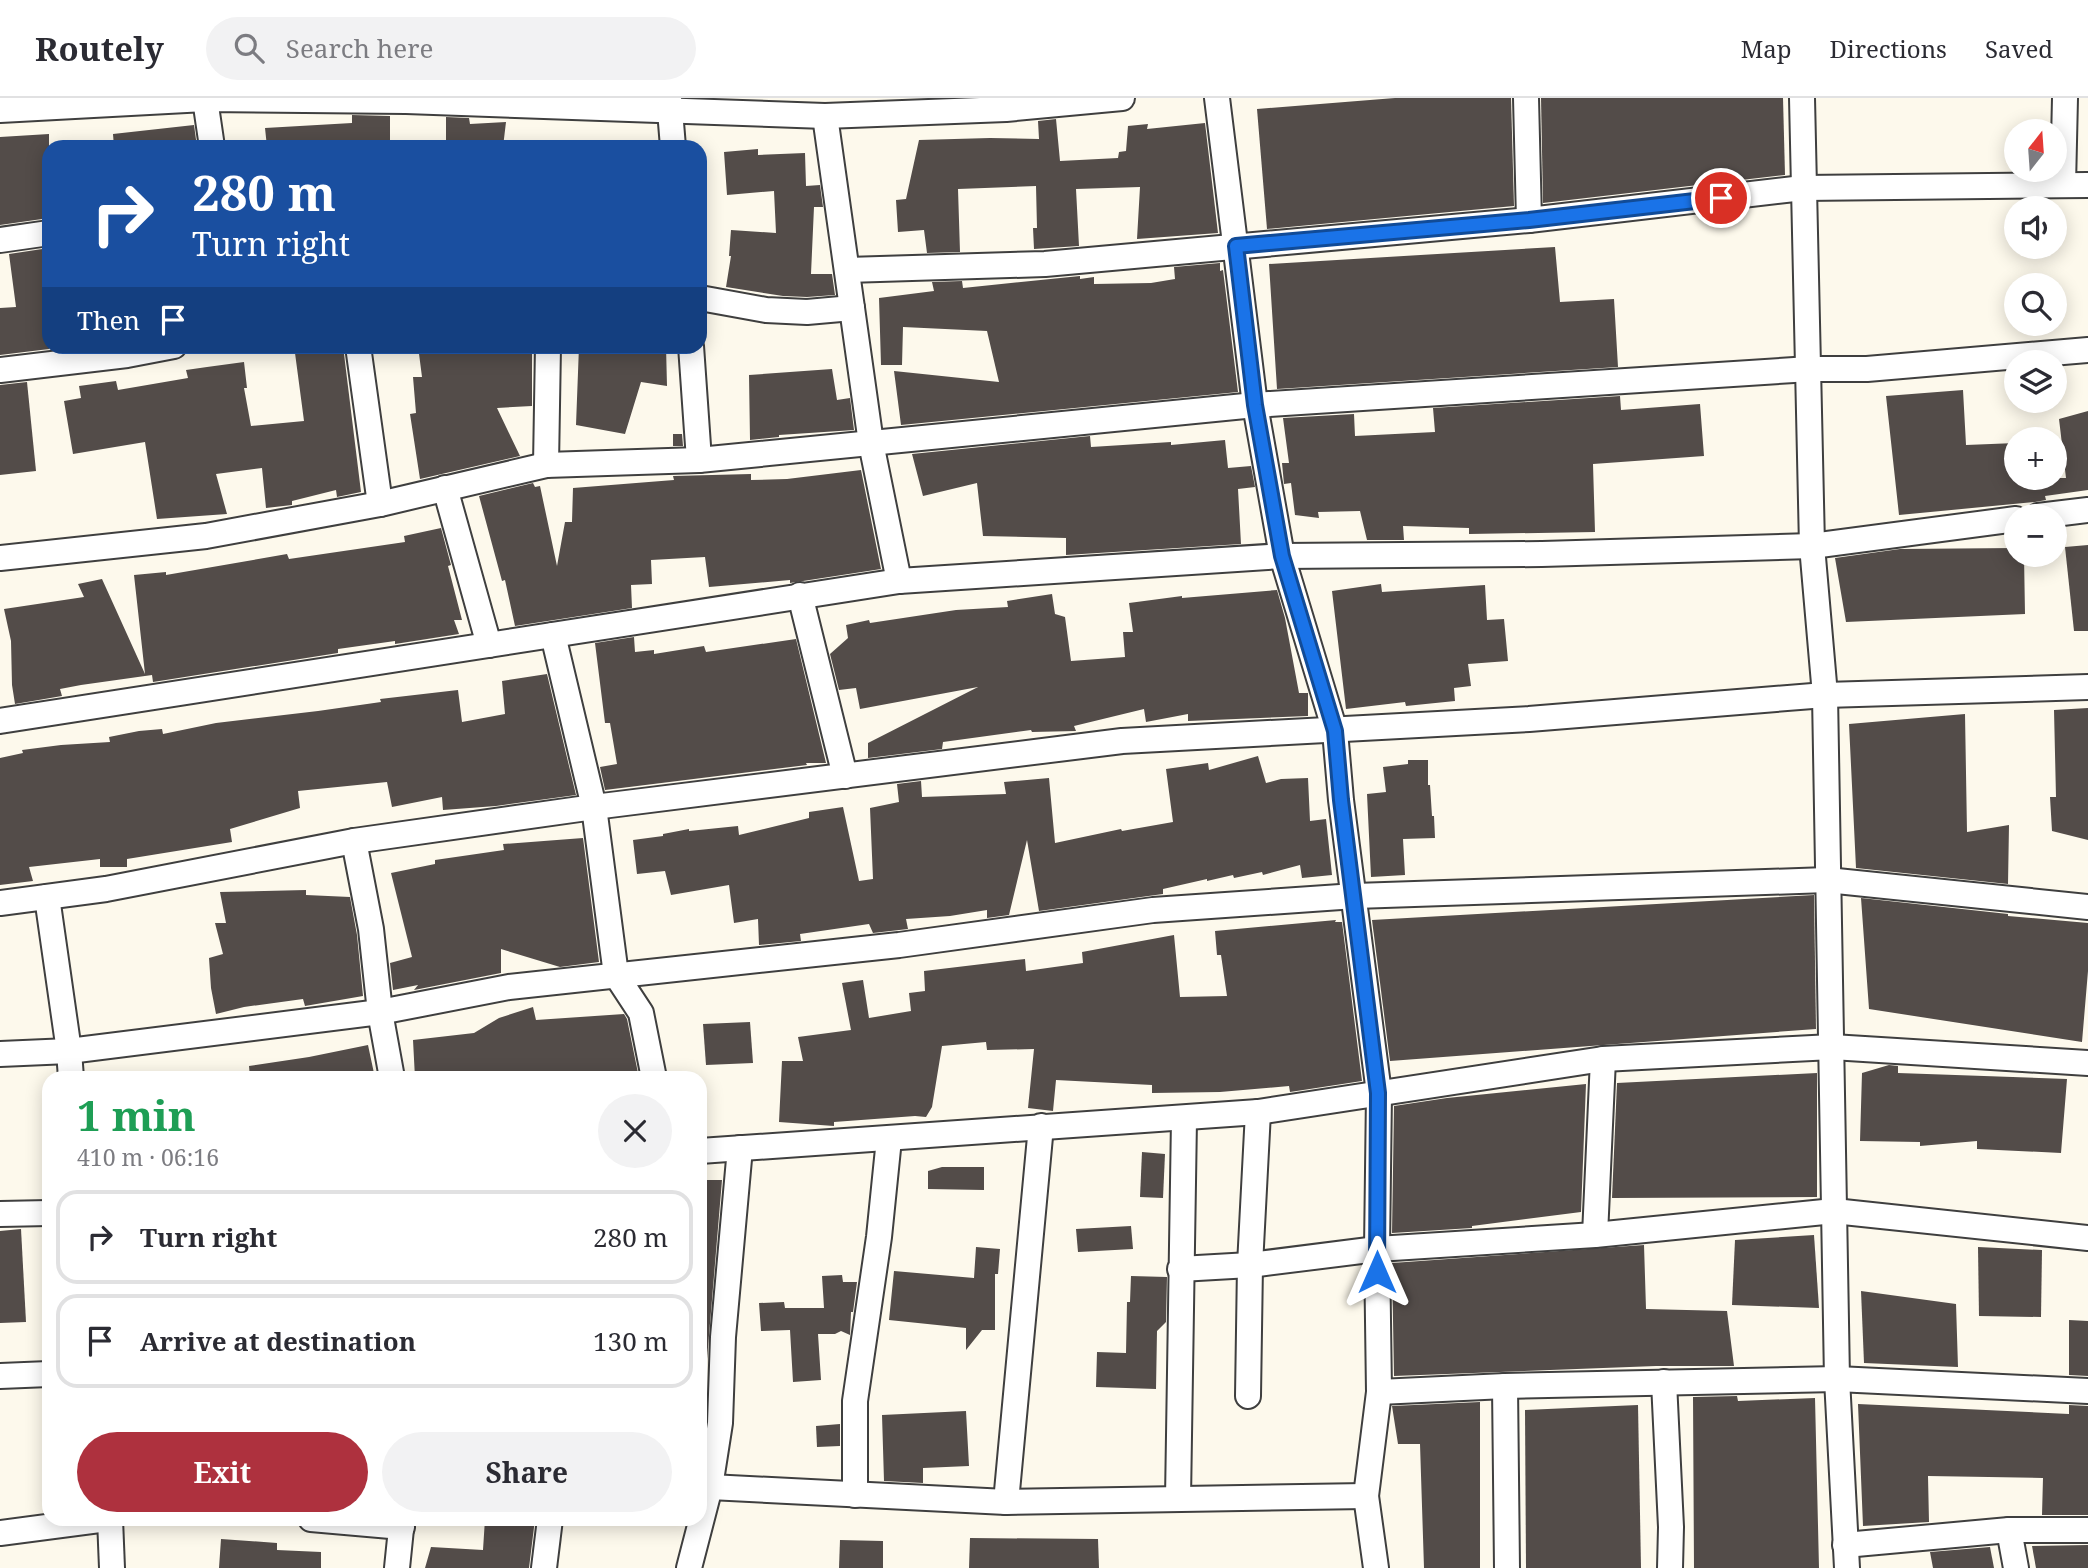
<!DOCTYPE html>
<html lang="en">
<head>
<meta charset="utf-8">
<style>
	body { margin:0; font-family:"Noto Serif",serif; background:#f2f2f3; color:#2b2b33; height:100vh; display:flex; flex-direction:column; font-size:26px; white-space:nowrap }
	* { box-sizing:border-box; margin:0 }
	p { font-size:23px; color:#7c7c81 }
	.icon { flex:none; width:38px; height:38px; fill:none; stroke:currentColor; stroke-width:2; stroke-linecap:round; stroke-linejoin:round }
	.map { position:relative; flex:1; overflow:hidden }
	.drawer { position:absolute; left:42px; top:973px; width:665px; height:455px; display:flex; flex-direction:column; background:#fff; border-radius:21px; box-shadow:0 4px 18px #0003 }
	.drawer>* { flex:none }
	.top-card { position:absolute; left:42px; top:42px; width:665px; height:214px; border-radius:21px; box-shadow:0 4px 18px #0003; background:#1a4fa0; color:#fff; overflow:hidden }
	.needle { width:46px; rotate:17deg }
	.buttons { position:absolute; left:2004px; top:21px; display:grid; gap:14px }
	.buttons a { display:grid; place-items:center; width:63px; height:63px; border-radius:50%; background:#fff; box-shadow:0 4px 18px #0003; font-size:35px }
	.pin { position:absolute; display:grid; place-items:center; width:60px; height:60px; color:#fff; margin:-30px; border:4px solid #fff; border-radius:50%; box-shadow:0 2px 7px #0007 }
	.me { position:absolute; width:77px; margin:-38px; rotate:0deg; stroke-linejoin:round; filter:drop-shadow(0 0 5px #0008) }
	.turn { display:flex; align-items:center; gap:24px; height:147px; padding:0 35px; font-size:32px }
	.turn .icon { width:91px; height:91px; stroke-width:2.5 }
	.turn b { display:block; font-size:49px; line-height:60px }
	.then { display:flex; align-items:center; height:66px; padding:0 35px; background:#0003; gap:14px; font-size:26px }
	.round { display:grid; place-items:center; flex:none; width:74px; height:74px; border-radius:37px; background:#f2f2f3 }
	.overview { display:flex; align-items:center; justify-content:space-between; height:119px; padding:0 35px }
	h1 { font-size:42px; font-weight:700; line-height:52px; color:#1e9e55 }
	.primary-button { display:flex; gap:14px; margin-top:auto; padding:14px 35px }
	.primary-button a { flex:1; height:80px; border-radius:42px; background:#ae313e; color:#fff; font-size:28px; font-weight:700; line-height:80px; text-align:center }
	.primary-button a+a { background:#f2f2f3; color:#2b2b33 }
	ul { padding:0; list-style:none }
	li { display:flex; align-items:center; gap:21px; height:94px; margin:0 14px 10px; padding:0 21px; border:4px solid #e1e1e2; border-radius:21px }
	li div { flex:1 }
	li b { display:block; font-size:26px }
	li em { font-style:normal }
	header { display:flex; align-items:center; gap:42px; box-sizing:border-box; height:98px; padding:0 35px; background:#fff; border-bottom:2px solid #e1e1e2 }
	header strong { font-size:33px }
	nav { display:flex; gap:38px; margin-inline-start:auto; font-size:24px }
	.search { width:490px; height:63px; background:#f2f2f3; display:flex; align-items:center; gap:18px; box-sizing:border-box; padding:0 24px; border-radius:38px; color:#7c7c81; font-size:26px }
	.map>svg:first-child { display:block }
	.building { fill:#534c49 }
	.lines { fill:none; stroke-linecap:round; stroke-linejoin:round }
	.street-casing { stroke:#3f3f3f; stroke-width:28 }
	.street { stroke:#fff; stroke-width:24 }
	.route-casing { stroke:#114b97; stroke-width:18 }
	.route { stroke:#1a73e8; stroke-width:12 }
</style>
</head>
<body>
<header>
<strong>Routely</strong>
<div class="search"><svg class="icon" aria-label="search" viewBox="0 0 24 24"><circle cx="10" cy="10" r="6"/><path d="M15 15l6 6"/></svg>Search here</div>
<nav><a>Map</a><a>Directions</a><a>Saved</a></nav>
</header>
<div class="map">
<svg width="2088" height="1470" viewBox="0 0 2088 1470">
	<rect width="100%" height="100%" fill="#fdf9ec"/>
	<g class="building">
		<path d="M 1395,0 L 1511,0 L 1514,108 L 1267,131 L 1257,11 Z"/>
		<path d="M 1541,0 L 1783,0 L 1785,77 L 1543,105 Z"/>
		<path d="M 352,17 L 390,18 L 390,49 L 267,49 L 265,30 L 352,25 Z"/>
		<path d="M 446,19 L 469,20 L 470,26 L 506,24 L 503,49 L 446,49 Z"/>
		<path d="M 1056,21 L 1060,63 L 1118,60 L 1119,54 L 1126,53 L 1128,28 L 1148,26 L 1147,31 L 1205,25 L 1218,135 L 1137,141 L 1140,89 L 1076,91 L 1079,148 L 1034,151 L 1033,130 L 1037,130 L 1036,88 L 958,91 L 960,154 L 927,155 L 924,132 L 898,134 L 896,102 L 906,101 L 919,42 L 990,40 L 1039,41 L 1038,23 Z"/>
		<path d="M 194,27 L 197,49 L 114,49 L 113,36 Z"/>
		<path d="M 49,36 L 49,120 L 0,127 L 0,39 Z"/>
		<path d="M 758,51 L 758,57 L 805,55 L 806,88 L 820,87 L 823,109 L 814,109 L 811,176 L 832,176 L 835,197 L 807,199 L 783,198 L 726,189 L 731,158 L 729,158 L 731,132 L 776,135 L 774,93 L 727,97 L 724,54 Z"/>
		<path d="M 1555,149 L 1560,204 L 1614,201 L 1618,269 L 1277,291 L 1269,166 Z"/>
		<path d="M 49,150 L 49,251 L 0,257 L 0,210 L 16,209 L 9,156 Z"/>
		<path d="M 1220,165 L 1220,173 L 1223,172 L 1238,294 L 901,327 L 894,273 L 999,284 L 987,233 L 903,229 L 902,267 L 881,267 L 879,200 L 934,193 L 932,184 L 962,183 L 963,190 L 1080,178 L 1080,181 L 1094,179 L 1094,186 L 1151,185 L 1175,181 L 1174,169 Z"/>
		<path d="M 316,248 L 343,248 L 361,394 L 337,399 L 336,392 L 292,403 L 292,407 L 266,410 L 262,370 L 216,376 L 227,416 L 157,421 L 145,344 L 73,356 L 64,303 L 81,300 L 79,288 L 116,283 L 118,292 L 188,280 L 186,272 L 207,269 L 244,264 L 247,290 L 244,290 L 251,328 L 304,323 L 295,255 L 317,255 Z"/>
		<path d="M 418,248 L 532,248 L 532,308 L 497,310 L 520,358 L 420,381 L 410,316 L 416,315 L 413,279 L 422,279 Z"/>
		<path d="M 579,248 L 666,248 L 667,288 L 641,284 L 625,336 L 576,327 Z"/>
		<path d="M 832,271 L 837,302 L 850,300 L 854,332 L 779,337 L 779,339 L 750,342 L 749,277 Z"/>
		<path d="M 27,284 L 36,373 L 0,377 L 0,287 Z"/>
		<path d="M 1963,292 L 1966,347 L 2016,345 L 2016,380 L 2066,380 L 2059,321 L 2088,313 L 2088,392 L 2045,398 L 2046,402 L 2035,404 L 1899,417 L 1886,298 Z"/>
		<path d="M 1620,298 L 1621,312 L 1700,306 L 1704,358 L 1593,366 L 1595,434 L 1469,436 L 1469,430 L 1403,428 L 1404,442 L 1367,442 L 1360,413 L 1318,414 L 1319,420 L 1295,417 L 1291,385 L 1284,386 L 1282,365 L 1289,365 L 1283,320 L 1354,316 L 1355,338 L 1435,334 L 1433,310 Z"/>
		<path d="M 673,336 L 682,336 L 683,348 L 673,348 Z"/>
		<path d="M 1090,338 L 1091,349 L 1171,344 L 1171,347 L 1225,342 L 1228,370 L 1251,368 L 1255,389 L 1238,391 L 1241,446 L 1066,457 L 1066,440 L 983,438 L 977,385 L 923,398 L 912,356 Z"/>
		<path d="M 861,372 L 881,471 L 790,485 L 790,482 L 709,489 L 705,459 L 651,462 L 652,486 L 631,487 L 632,510 L 515,528 L 505,482 L 502,483 L 479,398 L 533,385 L 535,389 L 540,388 L 557,468 L 565,424 L 572,424 L 573,390 L 674,382 L 673,378 L 751,376 L 751,382 L 787,381 Z"/>
		<path d="M 441,430 L 451,467 L 448,468 L 462,522 L 454,522 L 459,536 L 395,546 L 395,543 L 338,551 L 338,555 L 153,584 L 152,577 L 81,587 L 60,591 L 62,598 L 15,606 L 12,587 L 11,543 L 4,511 L 84,499 L 78,486 L 102,481 L 145,576 L 134,477 L 166,474 L 166,477 L 287,456 L 289,461 L 405,444 L 404,438 Z"/>
		<path d="M 2088,447 L 2088,533 L 2074,533 L 2065,449 Z"/>
		<path d="M 2016,450 L 2016,457 L 2024,457 L 2025,516 L 1846,524 L 1835,460 L 1900,451 Z"/>
		<path d="M 1381,486 L 1382,494 L 1485,487 L 1487,522 L 1504,521 L 1508,563 L 1468,566 L 1471,588 L 1454,590 L 1455,603 L 1406,608 L 1405,604 L 1346,611 L 1332,493 Z"/>
		<path d="M 1277,492 L 1285,520 L 1299,595 L 1308,595 L 1308,618 L 1188,623 L 1188,616 L 1146,624 L 1144,611 L 1074,628 L 1076,633 L 1032,634 L 1031,632 L 943,644 L 942,651 L 868,660 L 868,645 L 978,589 L 860,611 L 856,590 L 839,592 L 830,556 L 848,540 L 846,527 L 869,522 L 870,525 L 956,512 L 1008,509 L 1007,503 L 1052,496 L 1055,516 L 1065,519 L 1071,563 L 1125,559 L 1123,534 L 1133,534 L 1129,505 L 1182,498 L 1182,500 Z"/>
		<path d="M 634,539 L 635,554 L 654,552 L 654,556 L 704,548 L 706,554 L 796,541 L 826,665 L 806,665 L 807,667 L 605,692 L 600,669 L 617,666 L 610,625 L 605,625 L 595,545 Z"/>
		<path d="M 547,576 L 576,697 L 496,708 L 443,712 L 442,699 L 392,709 L 387,684 L 298,693 L 300,710 L 230,731 L 232,744 L 127,761 L 127,769 L 100,769 L 100,761 L 29,769 L 33,783 L 0,787 L 0,660 L 23,655 L 22,652 L 61,647 L 110,644 L 109,639 L 139,633 L 162,631 L 163,636 L 216,625 L 318,613 L 381,604 L 380,601 L 458,592 L 462,624 L 505,616 L 502,583 Z"/>
		<path d="M 2088,610 L 2088,742 L 2052,733 L 2050,699 L 2056,699 L 2054,612 Z"/>
		<path d="M 1965,616 L 1967,734 L 2009,727 L 2008,786 L 1856,770 L 1849,626 Z"/>
		<path d="M 1258,658 L 1266,685 L 1281,681 L 1308,680 L 1310,723 L 1326,721 L 1332,777 L 1302,780 L 1300,767 L 1263,777 L 1262,774 L 1234,780 L 1233,777 L 1207,783 L 1207,781 L 1163,791 L 1163,796 L 1039,813 L 1027,742 L 1009,817 L 987,820 L 987,812 L 950,818 L 906,821 L 908,831 L 873,835 L 869,826 L 800,836 L 801,843 L 759,847 L 758,821 L 734,825 L 729,787 L 671,797 L 665,773 L 637,776 L 633,742 L 663,738 L 663,736 L 689,731 L 689,733 L 738,728 L 739,737 L 809,720 L 809,714 L 843,709 L 859,783 L 873,781 L 870,710 L 899,704 L 897,686 L 921,683 L 922,699 L 1006,696 L 1004,684 L 1049,680 L 1055,745 L 1121,731 L 1122,733 L 1173,724 L 1166,671 L 1208,665 L 1209,672 Z"/>
		<path d="M 1408,662 L 1428,662 L 1428,687 L 1430,687 L 1432,718 L 1434,718 L 1435,740 L 1403,741 L 1405,777 L 1371,779 L 1367,696 L 1386,694 L 1383,669 L 1408,666 Z"/>
		<path d="M 583,740 L 599,864 L 560,869 L 501,851 L 501,875 L 414,892 L 418,887 L 393,892 L 390,865 L 412,859 L 391,775 L 435,766 L 435,762 L 504,752 L 503,746 Z"/>
		<path d="M 306,792 L 306,797 L 350,799 L 357,837 L 363,898 L 305,908 L 303,901 L 244,909 L 216,916 L 211,890 L 209,860 L 223,856 L 215,825 L 226,825 L 220,794 Z"/>
		<path d="M 1814,797 L 1816,931 L 1390,963 L 1372,822 Z"/>
		<path d="M 1861,800 L 2008,816 L 2008,818 L 2088,825 L 2088,873 L 2082,944 L 1869,911 Z"/>
		<path d="M 1336,822 L 1335,824 L 1342,824 L 1362,983 L 1290,994 L 1289,988 L 1220,994 L 1152,995 L 1152,987 L 1056,982 L 1053,1013 L 1028,1010 L 1034,951 L 987,952 L 986,944 L 942,948 L 932,1009 L 926,1019 L 915,1018 L 834,1024 L 834,1028 L 779,1024 L 782,963 L 803,963 L 798,939 L 851,932 L 842,885 L 863,882 L 869,920 L 911,913 L 909,895 L 925,893 L 924,873 L 1025,861 L 1026,873 L 1083,865 L 1082,854 L 1174,837 L 1180,899 L 1227,898 L 1221,857 L 1217,857 L 1215,833 Z"/>
		<path d="M 533,909 L 536,922 L 624,916 L 627,921 L 639,980 L 415,980 L 413,942 L 474,935 L 499,920 Z"/>
		<path d="M 750,924 L 753,965 L 706,967 L 703,926 Z"/>
		<path d="M 368,947 L 375,980 L 250,980 L 249,968 L 309,959 Z"/>
		<path d="M 1889,967 L 1898,968 L 1898,975 L 2067,981 L 2061,1055 L 1977,1051 L 1977,1043 L 1920,1048 L 1920,1044 L 1860,1043 L 1862,975 Z"/>
		<path d="M 1817,975 L 1817,1099 L 1612,1100 L 1617,985 Z"/>
		<path d="M 1586,986 L 1581,1114 L 1472,1128 L 1472,1130 L 1392,1135 L 1394,1008 L 1447,1000 Z"/>
		<path d="M 1142,1054 L 1165,1056 L 1163,1100 L 1140,1099 Z"/>
		<path d="M 942,1069 L 984,1069 L 984,1092 L 928,1091 L 928,1073 Z"/>
		<path d="M 700,1082 L 722,1082 L 707,1261 L 700,1261 Z"/>
		<path d="M 1131,1128 L 1133,1151 L 1078,1154 L 1076,1131 Z"/>
		<path d="M 21,1131 L 26,1224 L 0,1225 L 0,1133 Z"/>
		<path d="M 1814,1137 L 1819,1210 L 1732,1207 L 1735,1142 Z"/>
		<path d="M 1644,1147 L 1646,1211 L 1727,1213 L 1734,1268 L 1656,1268 L 1394,1278 L 1392,1165 Z"/>
		<path d="M 976,1149 L 1000,1151 L 998,1176 L 995,1176 L 995,1232 L 982,1232 L 966,1252 L 966,1230 L 889,1222 L 894,1173 L 974,1180 Z"/>
		<path d="M 1978,1149 L 2042,1152 L 2041,1219 L 1979,1218 Z"/>
		<path d="M 842,1177 L 843,1184 L 857,1184 L 853,1214 L 851,1214 L 850,1237 L 841,1233 L 835,1236 L 818,1236 L 821,1282 L 793,1284 L 790,1232 L 761,1233 L 759,1205 L 784,1204 L 785,1210 L 824,1210 L 822,1178 Z"/>
		<path d="M 1131,1178 L 1167,1179 L 1166,1224 L 1157,1233 L 1156,1291 L 1096,1289 L 1097,1254 L 1126,1255 L 1127,1204 L 1130,1204 Z"/>
		<path d="M 1861,1193 L 1956,1206 L 1958,1269 L 1864,1265 Z"/>
		<path d="M 2069,1222 L 2088,1223 L 2088,1278 L 2069,1277 Z"/>
		<path d="M 1737,1298 L 1738,1303 L 1815,1300 L 1819,1470 L 1694,1470 L 1693,1299 Z"/>
		<path d="M 1480,1304 L 1480,1470 L 1424,1470 L 1420,1346 L 1398,1346 L 1392,1308 Z"/>
		<path d="M 1858,1306 L 2069,1316 L 2069,1307 L 2088,1308 L 2088,1417 L 2042,1417 L 2043,1380 L 1928,1378 L 1929,1424 L 1863,1428 Z"/>
		<path d="M 1638,1307 L 1641,1470 L 1526,1470 L 1525,1312 Z"/>
		<path d="M 966,1313 L 969,1368 L 923,1370 L 923,1385 L 884,1383 L 882,1317 Z"/>
		<path d="M 840,1326 L 840,1348 L 817,1349 L 816,1328 Z"/>
		<path d="M 485,1421 L 535,1421 L 529,1470 L 425,1470 L 431,1449 L 483,1452 Z"/>
		<path d="M 970,1440 L 1098,1441 L 1099,1470 L 969,1470 Z"/>
		<path d="M 221,1441 L 277,1445 L 277,1452 L 321,1454 L 321,1470 L 219,1470 Z"/>
		<path d="M 840,1442 L 883,1443 L 883,1470 L 839,1470 Z"/>
		<path d="M 2088,1447 L 2088,1470 L 2036,1470 L 2032,1448 Z"/>
		<path d="M 1990,1449 L 1994,1470 L 1933,1470 L 1930,1454 Z"/>
	</g>
	<g class="lines">
		<g class="street-casing">
			<g id="street">
				<path d="M 669,0 L 673,49"/>
				<path d="M 1217,0 L 1255,307 L 1282,458 L 1335,633 L 1341,702 L 1379,995 L 1377,1151 L 1379,1294 L 1366,1398 L 1376,1470"/>
				<path d="M 1526,0 L 1529,122"/>
				<path d="M 1802,0 L 1812,448 L 1825,597 L 1837,1281 L 1847,1470"/>
				<path d="M 205,1 L 212,49"/>
				<path d="M 0,12 L 205,1 L 406,3 L 825,18 L 1006,11 L 1122,0"/>
				<path d="M 825,18 L 871,345 L 899,483"/>
				<path d="M 2063,87 L 2065,0"/>
				<path d="M 0,142 L 49,135"/>
				<path d="M 847,172 L 1045,166 L 1529,122 L 1803,90 L 2088,87"/>
				<path d="M 700,200 L 766,212 L 807,214 L 852,210"/>
				<path d="M 358,248 L 380,406"/>
				<path d="M 691,248 L 699,362"/>
				<path d="M 0,272 L 127,257 L 174,248"/>
				<path d="M 546,367 L 548,248"/>
				<path d="M 445,390 L 489,547"/>
				<path d="M 2038,418 L 2088,412"/>
				<path d="M 0,460 L 206,438 L 380,406 L 546,367 L 699,362 L 1255,307 L 1810,271 L 1867,271 L 2088,252"/>
				<path d="M 800,497 L 845,678"/>
				<path d="M 553,537 L 594,709 L 616,877 L 641,915 L 654,980"/>
				<path d="M 0,623 L 899,483 L 1282,458 L 1542,456 L 1812,448 L 2016,421"/>
				<path d="M 354,743 L 371,831 L 380,914 L 392,980"/>
				<path d="M 47,799 L 69,953 L 71,980"/>
				<path d="M 0,805 L 106,791 L 354,743 L 594,709 L 1122,643 L 1529,621 L 1825,597 L 2088,589"/>
				<path d="M 0,956 L 69,953 L 380,914 L 509,889 L 899,847 L 1153,812 L 1355,798 L 1827,782 L 2088,809"/>
				<path d="M 700,1053 L 1258,1014 L 1603,961 L 1832,949 L 2088,965"/>
				<path d="M 0,1116 L 49,1115"/>
				<path d="M 1595,1137 L 1603,961"/>
				<path d="M 1180,1171 L 1250,1167 L 1377,1151 L 1595,1137 L 1834,1113 L 2088,1140"/>
				<path d="M 0,1278 L 49,1276"/>
				<path d="M 1664,1284 L 1671,1429 L 1670,1470"/>
				<path d="M 1505,1288 L 1507,1470"/>
				<path d="M 1379,1294 L 1505,1288 L 1837,1281 L 2088,1293"/>
				<path d="M 1248,1298 L 1250,1167 L 1258,1014"/>
				<path d="M 710,1389 L 1006,1404 L 1366,1398"/>
				<path d="M 855,1397 L 855,1303 L 879,1139 L 889,1041"/>
				<path d="M 1178,1401 L 1184,1021"/>
				<path d="M 1006,1404 L 1041,1028"/>
				<path d="M 110,1421 L 112,1470"/>
				<path d="M 311,1421 L 402,1429"/>
				<path d="M 2009,1432 L 2016,1470"/>
				<path d="M 0,1435 L 107,1421"/>
				<path d="M 1845,1447 L 2009,1432 L 2088,1432"/>
				<path d="M 397,1470 L 402,1421"/>
				<path d="M 544,1470 L 550,1421"/>
				<path d="M 689,1470 L 710,1389 L 720,1325 L 723,1239 L 740,1050"/>
			</g>
		</g>
		<use href="#street" class="street"/>
	</g>
	<g class="lines">
		<g class="route-casing">
			<path id="route" d="M 1377,1174 L 1378,995 L 1341,702 L 1335,633 L 1282,458 L 1255,307 L 1236,148 L 1529,122 L 1721,100"/>
		</g>
		<use href="#route" class="route"/>
	</g>
</svg>
<div class="buttons">
<a><svg class="needle" viewBox="-14 -14 28 28"><path d="M0-13l5 13h-10z" fill="#e53935"/><path d="M0 13l5-13h-10z" fill="#7c7c81"/></svg></a>
<a><svg class="icon" aria-label="sound" viewBox="0 0 24 24"><path d="M4 9h4l5-4v14l-5-4H4zM17 9q2 3 0 6"/></svg></a>
<a><svg class="icon" aria-label="search" viewBox="0 0 24 24"><circle cx="10" cy="10" r="6"/><path d="M15 15l6 6"/></svg></a>
<a><svg class="icon" aria-label="layers" viewBox="0 0 24 24"><path d="M12 4l9 5-9 5-9-5zM3 14l9 5 9-5"/></svg></a>
<a>+</a>
<a>−</a>
</div>
<div class="pin" style="left:1721px;top:100px;background:#d93025"><svg class="icon" aria-label="arrive" viewBox="0 0 24 24"><path d="M6 21V4h12l-3 4 3 4H6"/></svg></div>
<svg class="me" style="left:1377px;top:1174px" viewBox="-20 -20 40 40"><path d="M0-17L14 15 0 8-14 15z" fill="#1a73e8" stroke="#fff" stroke-width="4"/></svg>
<div class="top-card">
<div class="turn"><svg class="icon" aria-label="right" viewBox="0 0 24 24"><path d="M7 20v-9h11M14 6l5 5-5 5"/></svg><div><b>280 m</b>Turn right</div></div>
<div class="then">Then<svg class="icon" aria-label="arrive" viewBox="0 0 24 24"><path d="M6 21V4h12l-3 4 3 4H6"/></svg></div>
</div>
<section class="drawer">
<div class="overview"><div><h1>1 min</h1><p>410 m · 06:16</p></div><a class="round"><svg class="icon" aria-label="close" viewBox="0 0 24 24"><path d="M6 6l12 12M18 6L6 18"/></svg></a></div>
<ul>
<li><svg class="icon" aria-label="right" viewBox="0 0 24 24"><path d="M7 20v-9h11M14 6l5 5-5 5"/></svg><div><b>Turn right</b></div><em>280 m</em></li>
<li><svg class="icon" aria-label="arrive" viewBox="0 0 24 24"><path d="M6 21V4h12l-3 4 3 4H6"/></svg><div><b>Arrive at destination</b></div><em>130 m</em></li>
</ul>
<div class="primary-button"><a>Exit</a><a>Share</a></div>
</section>
</div>
</body>
</html>
